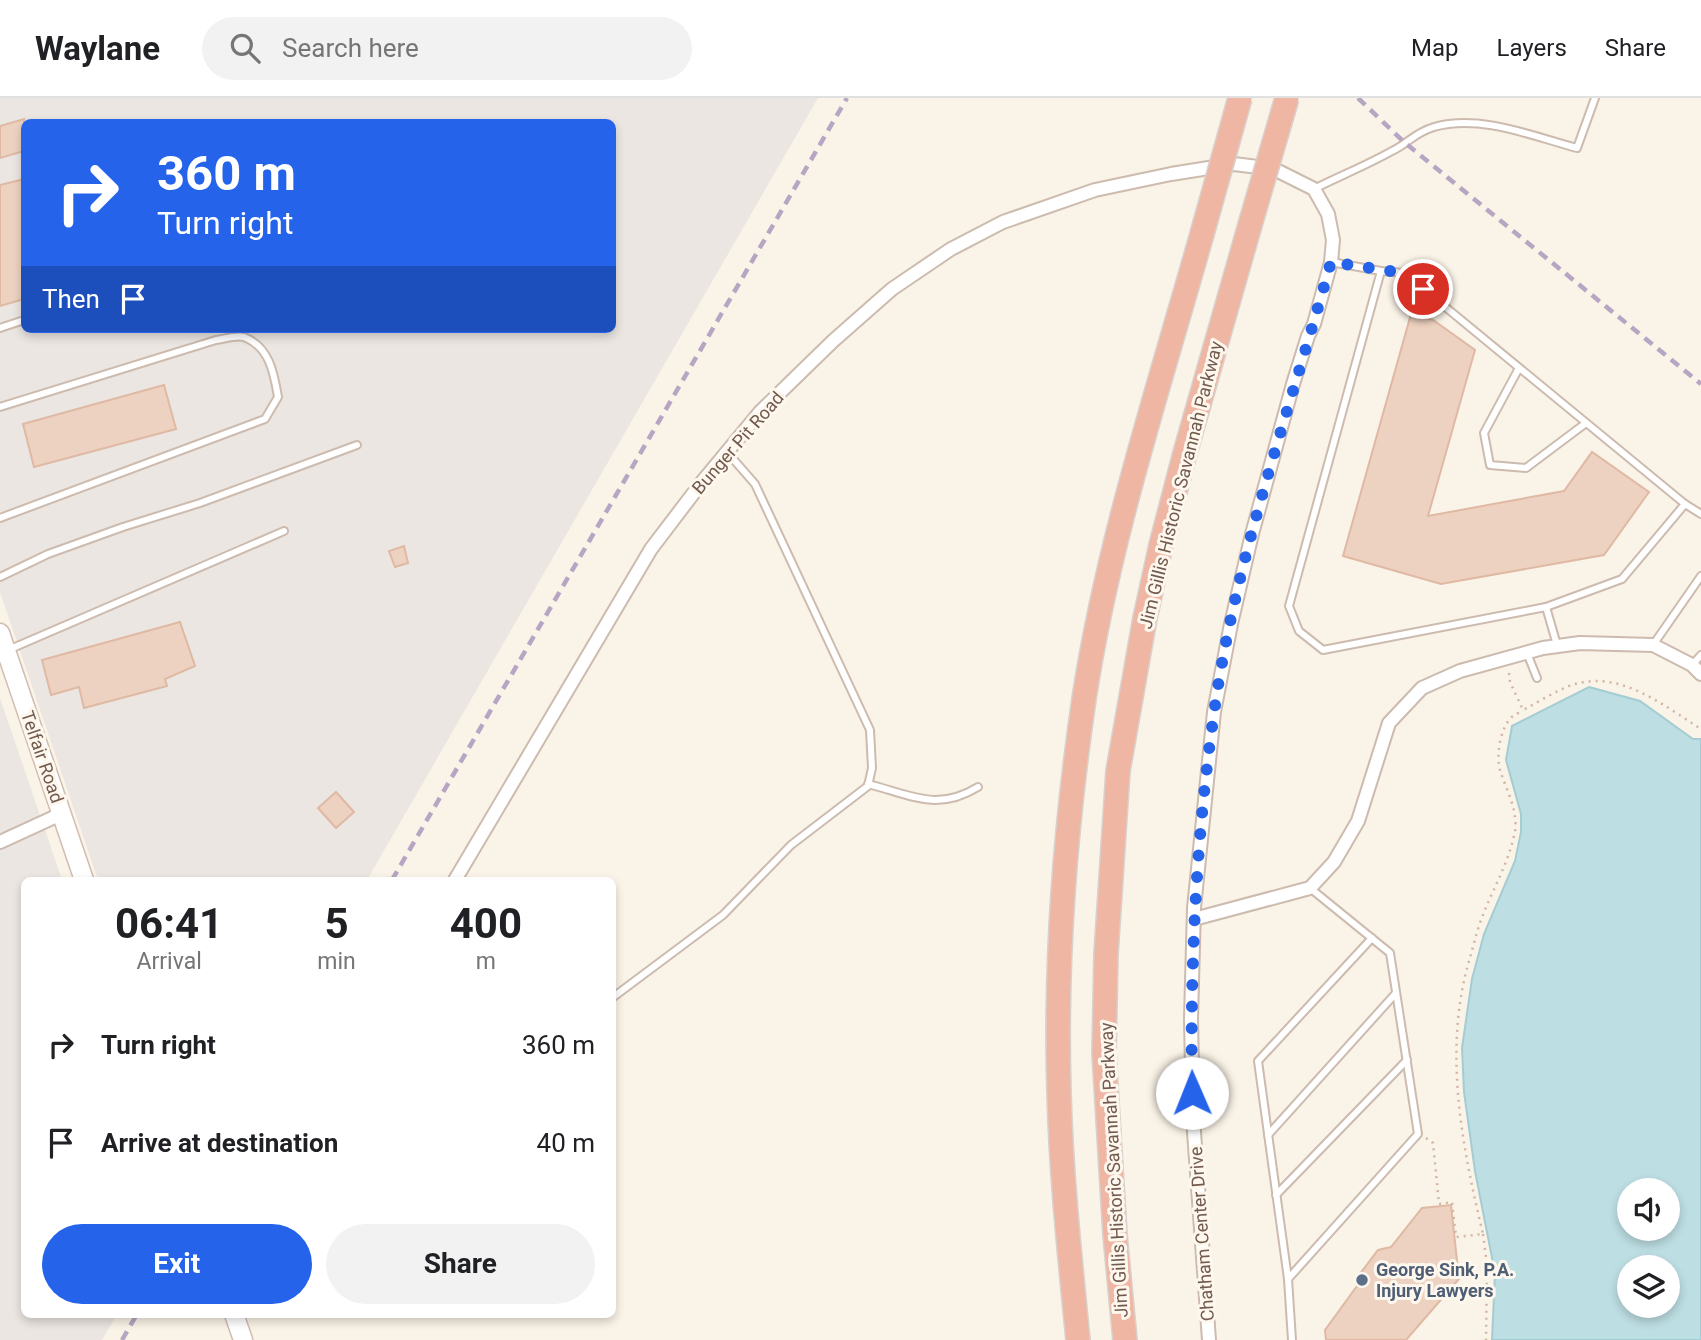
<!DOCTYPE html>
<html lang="en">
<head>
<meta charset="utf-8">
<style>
	body { margin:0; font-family:Roboto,sans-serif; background:#f2f2f2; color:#202124; height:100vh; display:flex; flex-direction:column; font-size:26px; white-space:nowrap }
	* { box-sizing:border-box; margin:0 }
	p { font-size:23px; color:#757577 }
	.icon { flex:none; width:38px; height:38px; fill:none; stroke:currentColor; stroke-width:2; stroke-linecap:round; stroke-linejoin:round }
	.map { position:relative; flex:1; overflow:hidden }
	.sheet { position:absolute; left:21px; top:779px; width:595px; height:441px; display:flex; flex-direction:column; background:#fff; border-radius:10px; box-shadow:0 4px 10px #0003 }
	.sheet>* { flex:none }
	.top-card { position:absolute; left:21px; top:21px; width:595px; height:214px; border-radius:10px; box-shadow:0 4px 10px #0003; background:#2563eb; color:#fff; overflow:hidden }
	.fabs { position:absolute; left:1617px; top:1080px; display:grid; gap:14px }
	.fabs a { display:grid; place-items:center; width:63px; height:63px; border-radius:50%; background:#fff; box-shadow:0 4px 10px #0003; font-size:35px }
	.pin { position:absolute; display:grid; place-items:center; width:60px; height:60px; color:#fff; margin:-30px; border:4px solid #fff; border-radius:50%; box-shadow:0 2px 7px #0007 }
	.me { position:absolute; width:77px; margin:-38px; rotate:359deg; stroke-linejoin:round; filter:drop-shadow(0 0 5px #0008) }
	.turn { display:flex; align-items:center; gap:24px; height:147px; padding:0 21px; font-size:32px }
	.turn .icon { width:91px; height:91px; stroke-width:2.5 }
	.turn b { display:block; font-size:49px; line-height:60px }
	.then { display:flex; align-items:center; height:66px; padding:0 21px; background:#0003; gap:14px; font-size:26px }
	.eta { display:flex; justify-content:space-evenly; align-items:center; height:119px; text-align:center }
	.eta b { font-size:42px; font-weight:700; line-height:49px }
	.cta { display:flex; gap:14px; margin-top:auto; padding:14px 21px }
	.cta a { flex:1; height:80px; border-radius:42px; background:#2563eb; color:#fff; font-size:28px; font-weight:700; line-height:80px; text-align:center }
	.cta a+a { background:#f2f2f2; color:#202124 }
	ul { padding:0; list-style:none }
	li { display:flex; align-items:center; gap:21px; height:98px; padding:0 21px }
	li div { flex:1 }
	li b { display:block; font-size:26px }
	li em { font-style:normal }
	header { display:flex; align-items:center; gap:42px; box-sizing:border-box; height:98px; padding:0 35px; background:#fff; border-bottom:2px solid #e0e0e0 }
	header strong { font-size:33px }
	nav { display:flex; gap:38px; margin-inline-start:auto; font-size:24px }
	.search { width:490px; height:63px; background:#f2f2f2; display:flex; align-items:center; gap:18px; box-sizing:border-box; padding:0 24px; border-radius:38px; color:#757577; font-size:26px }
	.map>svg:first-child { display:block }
	.industrial { fill:#ebe6e1; fill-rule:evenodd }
	.water { fill:#bddee3; stroke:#a4cdd3; stroke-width:2; fill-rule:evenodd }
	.building { fill:#eed2c1; stroke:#dfb9a3; stroke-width:2 }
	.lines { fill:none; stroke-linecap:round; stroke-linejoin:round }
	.lane-casing { stroke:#ccbbae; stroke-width:10 }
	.street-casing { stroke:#ccbbae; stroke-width:16 }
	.secondary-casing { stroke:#d0bdaf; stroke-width:21 }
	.highway-casing { stroke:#d8d1cd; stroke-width:26 }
	.path { stroke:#d2b6a4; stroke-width:2.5; stroke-dasharray:2 5; stroke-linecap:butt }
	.lane { stroke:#fff; stroke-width:6 }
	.street { stroke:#fff; stroke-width:12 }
	.secondary { stroke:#fff; stroke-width:18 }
	.highway { stroke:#efb6a4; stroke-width:23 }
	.rail { stroke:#b6a6c3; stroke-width:4.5; stroke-dasharray:10 7; stroke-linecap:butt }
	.highway-bridge-casing { stroke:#d8d1cd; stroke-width:26; stroke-linecap:butt }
	.highway-bridge { stroke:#efb6a4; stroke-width:23 }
	.route { stroke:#2563eb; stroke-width:12; stroke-dasharray:0 21.6 }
	.service-dot { fill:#5c6f8a; stroke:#fdf7ed; stroke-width:2.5 }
	.labels { text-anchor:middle; stroke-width:6; stroke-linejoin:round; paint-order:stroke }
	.street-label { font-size:18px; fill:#725a4e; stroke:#fdf7ed }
	.service-label { font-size:18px; font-weight:bold; fill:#4e5e75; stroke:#fdf7ed; text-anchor:start }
</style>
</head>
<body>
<header>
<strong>Waylane</strong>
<div class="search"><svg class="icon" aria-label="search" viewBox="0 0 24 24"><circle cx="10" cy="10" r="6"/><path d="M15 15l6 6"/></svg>Search here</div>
<nav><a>Map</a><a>Layers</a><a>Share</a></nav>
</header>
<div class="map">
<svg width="1701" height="1242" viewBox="0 0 1701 1242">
	<rect width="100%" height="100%" fill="#faf3e7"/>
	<g class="industrial">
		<path d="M 0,0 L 818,0 L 367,782 L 98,782 L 0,494 ZM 24,24 L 612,24 L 612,231 L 24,231 Z"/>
		<path d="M 0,600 L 62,782 L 24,782 L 24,1216 L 117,1216 L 102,1242 L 0,1242 Z"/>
	</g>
	<path class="water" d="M 1589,589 L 1640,603 L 1693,641 L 1701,641 L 1701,1242 L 1492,1242 L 1495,1175 L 1475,1073 L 1464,994 L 1462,950 L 1472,881 L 1484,836 L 1515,763 L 1521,734 L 1521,716 L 1506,662 L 1512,628 ZM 1629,1092 L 1668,1092 L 1668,1130 L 1629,1130 ZM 1629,1169 L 1668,1169 L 1668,1208 L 1629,1208 Z"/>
	<g class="building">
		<path d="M 24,21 L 24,53 L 0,60 L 0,28 Z"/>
		<path d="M 24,81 L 24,201 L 0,208 L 0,87 Z"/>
		<path d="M 1411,216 L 1433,222 L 1475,252 L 1428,418 L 1564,393 L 1592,354 L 1649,394 L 1604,457 L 1441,486 L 1343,458 Z"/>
		<path d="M 164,287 L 176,331 L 34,369 L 23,326 Z"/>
		<path d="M 404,448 L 408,465 L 395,469 L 389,453 Z"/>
		<path d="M 180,524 L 195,568 L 165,581 L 167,588 L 84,610 L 79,589 L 51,597 L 42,562 Z"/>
		<path d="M 336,694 L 354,714 L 336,730 L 318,710 Z"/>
		<path d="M 1451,1107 L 1459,1181 L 1406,1242 L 1326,1242 L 1325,1232 L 1357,1188 L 1356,1181 L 1378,1152 L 1391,1149 L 1422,1110 Z"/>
	</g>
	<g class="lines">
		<g class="lane-casing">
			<g id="lane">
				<path d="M 1314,91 C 1340,78 1367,67 1392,53 C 1409,45 1414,35 1434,29 C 1480,16 1532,38 1577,50 L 1595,0"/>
				<path d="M 1331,164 L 1381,173 L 1289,508 L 1299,533 L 1323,552 L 1546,509 L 1557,547"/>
				<path d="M 1381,173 L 1404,175 L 1685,406 L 1622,481 L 1546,509"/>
				<path d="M 0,230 L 24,222"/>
				<path d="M 1519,270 L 1484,335 L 1490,367 L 1526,370 L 1586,325"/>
				<path d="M 0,309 L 216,242 C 224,241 236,237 244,239 C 270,249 274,276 278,299 L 265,321 L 0,420"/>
				<path d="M 1685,406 L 1701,416"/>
				<path d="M 0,479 L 48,456 L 123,429 L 200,405 L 357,347"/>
				<path d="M 1653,547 L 1701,478"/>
				<path d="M 8,552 L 284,433"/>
				<path d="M 1527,555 L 1537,580"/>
				<path d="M 1692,567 L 1701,557"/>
				<path d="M 868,686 C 911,697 937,714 978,689"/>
				<path d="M 1310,790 L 1390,855 L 1418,1036 L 1288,1181 L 1258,963 L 1372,840"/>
				<path d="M 612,900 L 723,817 L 791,747 L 868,688 L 872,670 L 870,632 L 755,386 L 727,354"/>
				<path d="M 1268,1037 L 1396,895"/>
				<path d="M 1276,1097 L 1407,962"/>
				<path d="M 1288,1181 L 1292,1242"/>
			</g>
		</g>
		<g class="street-casing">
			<g id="street">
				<path d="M 0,744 L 61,716"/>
				<path d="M 455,782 L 651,451 L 702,384 L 760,314 L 833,243 L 892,191 L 951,151 L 1003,124 L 1095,92 L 1171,76 L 1234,66 L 1274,71 L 1314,91 L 1328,116 L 1333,142 L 1331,164 L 1314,226 L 1308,238 L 1293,286 L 1252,436 L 1231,526 L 1214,614 L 1194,810 L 1191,921 L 1193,1020 L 1209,1242"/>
				<path d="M 1194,821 L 1310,790 L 1334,764 L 1358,723 L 1389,625 L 1422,590 L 1460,573 L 1543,550 L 1580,545 L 1653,547 L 1692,567 L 1701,576"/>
			</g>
		</g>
		<g class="secondary-casing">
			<g id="secondary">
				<path d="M 0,535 L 84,782"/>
				<path d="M 234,1216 L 243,1242"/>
			</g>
		</g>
		<g class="highway-casing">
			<g id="highway">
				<path d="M 1078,1242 C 1070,1160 1061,1077 1059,994 C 1055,863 1065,731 1084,601 C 1108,443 1159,289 1202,136"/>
				<path d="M 1125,1242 L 1115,1137 L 1104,955 L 1106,856 L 1118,673 L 1145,520 L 1161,447 L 1185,355 L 1250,127"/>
			</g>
		</g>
		<g class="path">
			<path d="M 1509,575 L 1510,584 L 1523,612 C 1539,604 1555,593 1572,587 C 1619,571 1663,607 1701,631"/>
			<path d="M 1426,1040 L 1433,1045 L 1439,1106 L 1452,1104 L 1456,1139 L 1483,1136 C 1462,1048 1443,953 1469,863 C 1473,850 1476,836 1481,822 C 1492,792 1509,765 1515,733 C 1518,712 1506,691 1500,672 C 1496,658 1500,632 1510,621 C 1513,617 1519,615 1523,612"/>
			<path d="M 1483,1136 L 1487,1167 L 1486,1242"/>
		</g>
		<use href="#lane" class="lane"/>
		<use href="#street" class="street"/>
		<use href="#secondary" class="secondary"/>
		<use href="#highway" class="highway"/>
		<g class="rail">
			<path d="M 1358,0 L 1404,44 L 1701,286"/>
			<path d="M 392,782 L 847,0"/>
			<path d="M 122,1242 L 137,1216"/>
		</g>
		<g class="highway-bridge-casing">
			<g id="highway-bridge">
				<path d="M 1250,127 L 1287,0"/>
				<path d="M 1202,136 L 1240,0"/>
			</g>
		</g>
		<use href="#highway-bridge" class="highway-bridge"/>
	</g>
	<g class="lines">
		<path class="route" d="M 1192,995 C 1190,868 1196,740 1214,615 C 1235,461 1290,312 1331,164 L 1404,175 L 1423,191"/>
	</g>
	<circle class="service-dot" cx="1362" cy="1182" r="7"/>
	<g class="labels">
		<g class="street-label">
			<text transform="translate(738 345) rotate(-49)" y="6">Bunger Pit Road</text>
			<text transform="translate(1181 387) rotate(-76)" y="6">Jim Gillis Historic Savannah Parkway</text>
			<text transform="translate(42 659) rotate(71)" y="6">Telfair Road</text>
			<text transform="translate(1114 1072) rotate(-93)" y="6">Jim Gillis Historic Savannah Parkway</text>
			<text transform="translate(1202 1136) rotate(-94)" y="6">Chatham Center Drive</text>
		</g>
		<g class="service-label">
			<text x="1376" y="1178">George Sink, P.A.<tspan x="1376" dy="21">Injury Lawyers</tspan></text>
		</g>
	</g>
</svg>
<div class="fabs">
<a><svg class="icon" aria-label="sound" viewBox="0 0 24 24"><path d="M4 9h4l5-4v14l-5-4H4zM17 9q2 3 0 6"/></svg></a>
<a><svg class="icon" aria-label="layers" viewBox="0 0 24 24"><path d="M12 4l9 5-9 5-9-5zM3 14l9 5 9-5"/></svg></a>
</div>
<div class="pin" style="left:1423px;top:191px;background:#d93025"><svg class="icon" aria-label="arrive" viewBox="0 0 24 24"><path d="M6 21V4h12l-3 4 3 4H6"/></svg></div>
<svg class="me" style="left:1192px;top:995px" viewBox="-20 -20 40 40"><circle r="19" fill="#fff"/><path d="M0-13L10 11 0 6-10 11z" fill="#2563eb"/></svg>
<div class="top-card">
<div class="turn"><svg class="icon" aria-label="right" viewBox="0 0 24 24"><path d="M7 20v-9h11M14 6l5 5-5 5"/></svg><div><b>360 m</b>Turn right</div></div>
<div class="then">Then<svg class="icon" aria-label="arrive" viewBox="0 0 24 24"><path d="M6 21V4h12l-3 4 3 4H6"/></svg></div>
</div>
<section class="sheet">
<div class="eta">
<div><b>06:41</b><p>Arrival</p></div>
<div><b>5</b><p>min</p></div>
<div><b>400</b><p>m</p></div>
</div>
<ul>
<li><svg class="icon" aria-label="right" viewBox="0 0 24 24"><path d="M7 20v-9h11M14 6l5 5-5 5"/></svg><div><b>Turn right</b></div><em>360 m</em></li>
<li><svg class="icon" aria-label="arrive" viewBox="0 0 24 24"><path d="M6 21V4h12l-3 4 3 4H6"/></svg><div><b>Arrive at destination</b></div><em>40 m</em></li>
</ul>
<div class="cta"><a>Exit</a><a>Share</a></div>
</section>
</div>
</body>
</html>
